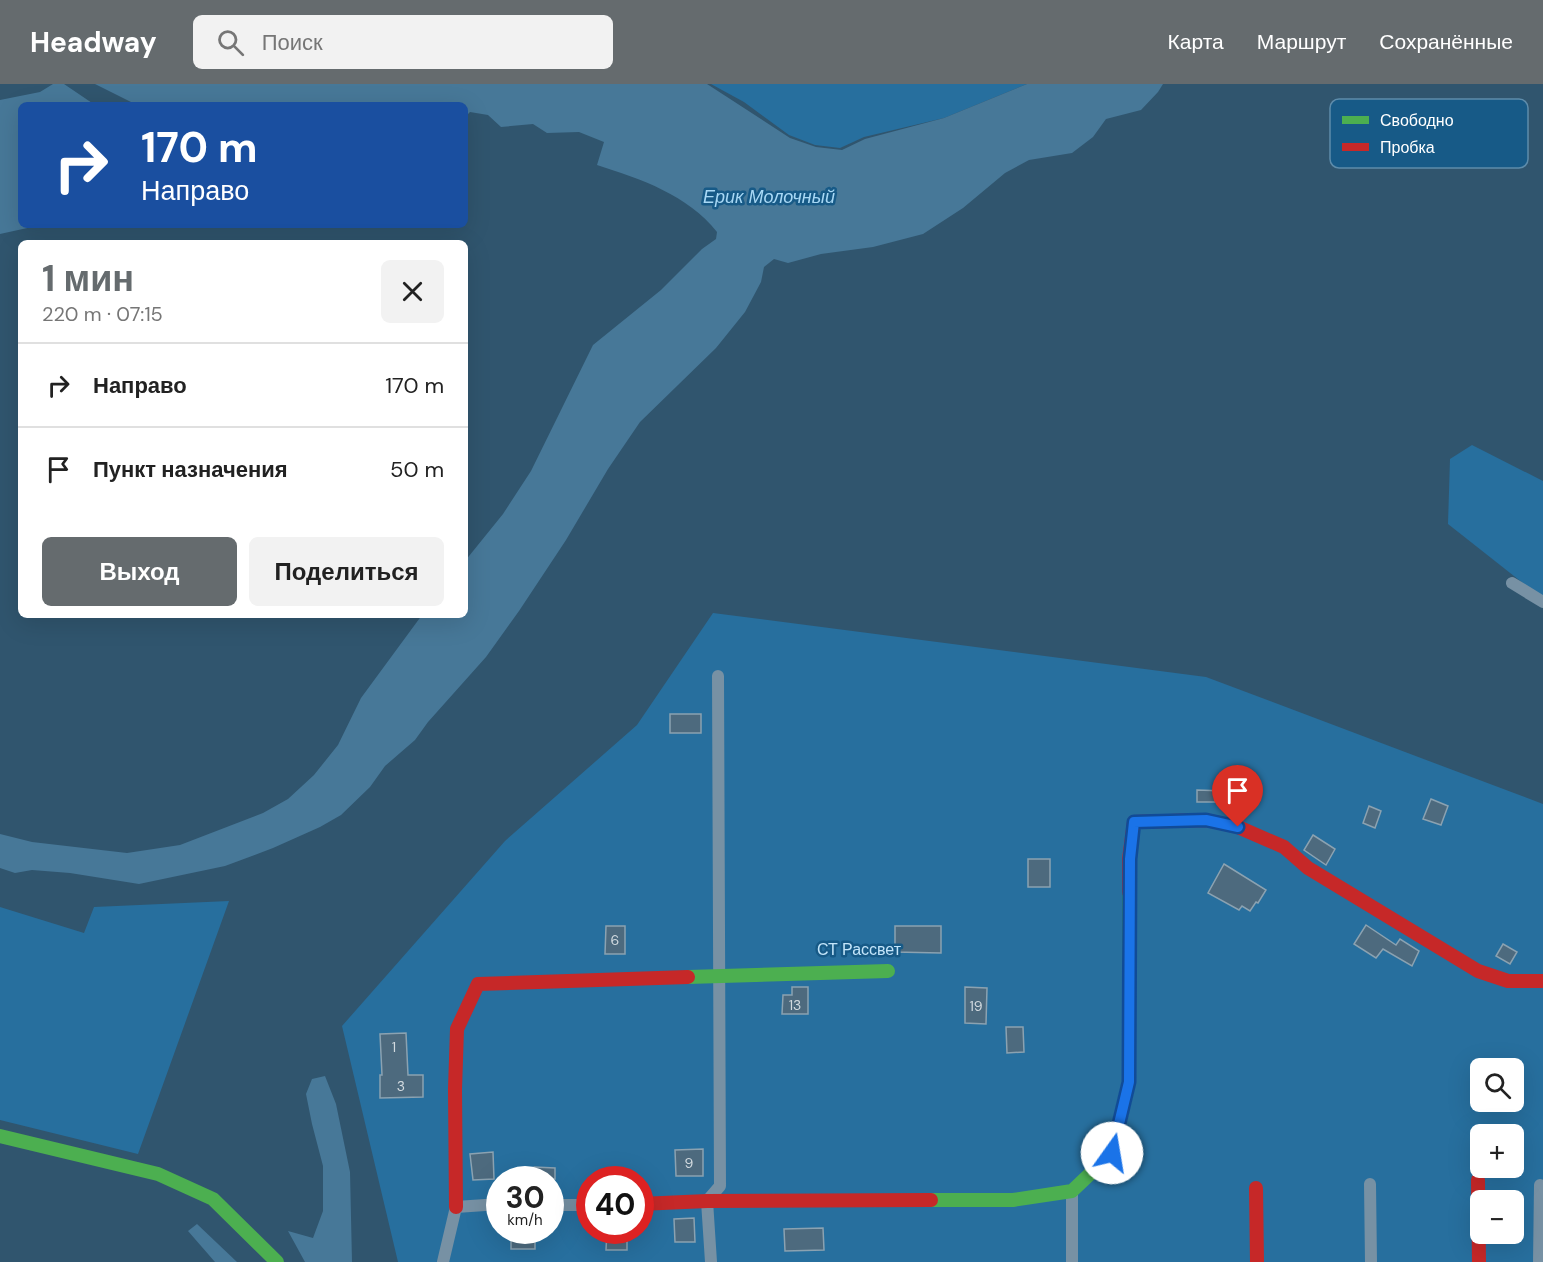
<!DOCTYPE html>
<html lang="ru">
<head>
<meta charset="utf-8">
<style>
	body { margin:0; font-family:"DM Sans",sans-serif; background:#f2f2f2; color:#222; height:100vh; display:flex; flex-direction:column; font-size:22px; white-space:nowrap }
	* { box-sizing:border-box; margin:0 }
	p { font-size:20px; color:#767676 }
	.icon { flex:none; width:33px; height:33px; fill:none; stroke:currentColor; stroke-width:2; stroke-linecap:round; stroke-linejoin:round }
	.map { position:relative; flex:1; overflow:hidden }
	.side { position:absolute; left:18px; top:156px; width:450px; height:378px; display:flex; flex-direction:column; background:#fff; border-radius:9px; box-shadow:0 6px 24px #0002 }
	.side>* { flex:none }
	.hud { position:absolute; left:18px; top:18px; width:450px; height:126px; border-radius:9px; box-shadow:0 6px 24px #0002; background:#1a4fa0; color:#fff; overflow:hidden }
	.controls { position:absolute; left:1470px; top:974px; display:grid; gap:12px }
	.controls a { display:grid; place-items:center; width:54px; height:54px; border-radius:9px; background:#fff; box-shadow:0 6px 24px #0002; font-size:30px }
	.speed { position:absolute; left:486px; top:1082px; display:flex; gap:12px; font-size:30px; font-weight:700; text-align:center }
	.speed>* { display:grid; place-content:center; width:78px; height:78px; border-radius:50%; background:#fff; box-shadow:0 6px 24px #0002; line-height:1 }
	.speed small { font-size:15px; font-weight:400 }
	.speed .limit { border:9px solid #d22; background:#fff; color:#111 }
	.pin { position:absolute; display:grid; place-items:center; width:51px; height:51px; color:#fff; margin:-62px -26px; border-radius:50% 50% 50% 0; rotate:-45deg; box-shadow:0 0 6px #0007 }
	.pin .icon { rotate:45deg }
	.me { position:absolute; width:66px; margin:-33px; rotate:13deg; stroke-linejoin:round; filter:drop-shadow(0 0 4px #0008) }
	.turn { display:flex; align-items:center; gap:21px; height:126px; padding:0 24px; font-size:27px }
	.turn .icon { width:78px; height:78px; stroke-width:2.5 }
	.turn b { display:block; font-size:42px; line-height:51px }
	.round { display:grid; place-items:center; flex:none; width:63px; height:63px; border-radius:9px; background:#f2f2f2 }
	.overview { display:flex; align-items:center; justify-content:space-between; height:102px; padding:0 24px }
	h1 { font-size:36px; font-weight:700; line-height:45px; color:#656b6e }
	.cta { display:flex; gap:12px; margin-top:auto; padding:12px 24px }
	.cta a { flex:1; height:69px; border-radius:9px; background:#656b6e; color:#fff; font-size:24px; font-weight:700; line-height:69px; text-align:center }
	.cta a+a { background:#f2f2f2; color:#222 }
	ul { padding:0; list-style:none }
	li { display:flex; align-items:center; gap:18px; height:84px; padding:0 24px; border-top:2px solid #e0e0e0 }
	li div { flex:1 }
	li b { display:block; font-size:22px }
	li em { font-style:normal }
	header { display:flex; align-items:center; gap:36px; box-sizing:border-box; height:84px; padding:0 30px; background:#656b6e; color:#fff }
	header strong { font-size:28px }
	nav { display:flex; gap:33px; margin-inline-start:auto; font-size:21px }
	.search { width:420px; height:54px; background:#f2f2f2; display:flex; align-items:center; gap:15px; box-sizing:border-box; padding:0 21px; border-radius:9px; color:#767676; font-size:22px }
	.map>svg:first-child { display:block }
	.green { fill:#276f9e; fill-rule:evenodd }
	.water { fill:#477898 }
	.building { fill:#4d6a7e; stroke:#8ba2b1; stroke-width:1.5 }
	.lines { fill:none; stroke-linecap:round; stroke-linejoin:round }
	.street { stroke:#7791a4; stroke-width:12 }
	.fast { stroke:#4caf50; stroke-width:14 }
	.jam { stroke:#c62828; stroke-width:14 }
	.route-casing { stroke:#114b97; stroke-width:15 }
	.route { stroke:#1a73e8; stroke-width:10 }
	.labels { text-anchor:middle; stroke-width:5; stroke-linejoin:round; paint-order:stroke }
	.number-label { font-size:14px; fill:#d2dadf }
	.park-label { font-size:16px; fill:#c3e5fa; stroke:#175a87 }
	.water-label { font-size:18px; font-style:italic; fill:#a8d8f5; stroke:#175a87 }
	.key { fill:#175a87; stroke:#5d8cab; stroke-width:1.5 }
	.key-label { font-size:16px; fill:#fff }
</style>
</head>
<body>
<header>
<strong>Headway</strong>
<div class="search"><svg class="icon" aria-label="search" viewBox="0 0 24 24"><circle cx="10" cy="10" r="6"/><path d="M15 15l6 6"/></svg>Поиск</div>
<nav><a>Карта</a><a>Маршрут</a><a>Сохранённые</a></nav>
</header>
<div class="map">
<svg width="1543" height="1178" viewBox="0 0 1543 1178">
	<rect width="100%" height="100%" fill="#30556e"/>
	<g class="green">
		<path d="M 711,0 L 1027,0 L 944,34 L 864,53 L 840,64 L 815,61 L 789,51 L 744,18 Z"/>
		<path d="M 1472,361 L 1543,397 L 1543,515 L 1448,440 L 1450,375 Z"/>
		<path d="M 713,529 L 1206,593 L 1543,720 L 1543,1178 L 398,1178 L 342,942 L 505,757 L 637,641 ZM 1480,984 L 1514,984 L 1514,1017 L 1480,1017 ZM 1480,1050 L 1514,1050 L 1514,1083 L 1480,1083 ZM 500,1095 L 550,1095 L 550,1146 L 500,1146 ZM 590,1095 L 640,1095 L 640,1146 L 590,1146 ZM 1480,1116 L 1514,1116 L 1514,1149 L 1480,1149 Z"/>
		<path d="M 229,817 L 138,1070 L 0,1036 L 0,823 L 84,849 L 94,823 Z"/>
	</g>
	<g class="water">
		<path d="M 53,0 L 64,0 L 95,21 L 21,21 L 21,141 L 41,141 L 0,150 L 0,16 L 40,8 Z"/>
		<path d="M 95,0 L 707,0 L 790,54 L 816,63 L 842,66 L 865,55 L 944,34 L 1027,0 L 1163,0 L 1158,8 L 1141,26 L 1106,35 L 1093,53 L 1072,69 L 1029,76 L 1005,89 L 963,124 L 923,150 L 873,163 L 821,170 L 788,179 L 774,175 L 764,183 L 761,198 L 745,228 L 716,264 L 640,338 L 608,385 L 566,456 L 519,527 L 486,573 L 428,638 L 415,656 L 385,682 L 370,703 L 341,731 L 320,743 L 273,764 L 225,782 L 139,800 L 70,789 L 32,786 L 15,789 L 0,784 L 0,750 L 32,758 L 127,769 L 180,761 L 263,729 L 288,715 L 314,691 L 338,661 L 361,614 L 422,531 L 465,531 L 465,477 L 503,430 L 531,387 L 593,261 L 661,206 L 702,165 L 716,155 L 717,148 C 688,111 641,95 597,81 L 604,58 L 579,48 L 547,49 L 533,40 L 501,43 L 488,31 L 470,28 L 465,33 L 465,21 L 137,21 Z"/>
		<path d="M 325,992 L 336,1020 L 350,1088 L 352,1178 L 305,1178 L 288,1147 L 313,1154 L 323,1127 L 323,1082 L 312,1040 L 306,1010 L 312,995 Z"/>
		<path d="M 197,1140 L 237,1178 L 215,1178 L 188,1147 Z"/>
	</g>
	<g class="building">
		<rect x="670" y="630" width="31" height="19"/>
		<path d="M 1197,706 L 1225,707 L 1225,718 L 1197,718 Z"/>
		<path d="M 1431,715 L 1448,722 L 1441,741 L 1423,735 Z"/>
		<path d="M 1369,722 L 1381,727 L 1375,744 L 1363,739 Z"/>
		<path d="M 1313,751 L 1335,765 L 1326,781 L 1304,766 Z"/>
		<rect x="1028" y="775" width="22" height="28"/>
		<path d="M 1224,780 L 1266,806 L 1258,819 L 1256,818 L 1250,827 L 1242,822 L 1239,826 L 1208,809 Z"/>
		<path d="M 1366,841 L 1396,861 L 1400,855 L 1419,867 L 1412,882 L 1383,865 L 1376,874 L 1354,860 Z"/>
		<path d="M 606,842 L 625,842 L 625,870 L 605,870 Z"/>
		<path d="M 895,842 L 941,842 L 941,869 L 895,868 Z"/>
		<path d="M 1503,860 L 1517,868 L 1510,880 L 1496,872 Z"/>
		<path d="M 792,903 L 808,903 L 808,930 L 782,930 L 783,911 L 792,911 Z"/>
		<path d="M 965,903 L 987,904 L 986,940 L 965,939 Z"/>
		<path d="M 1006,943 L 1023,943 L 1024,968 L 1007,969 Z"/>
		<path d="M 406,949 L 408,991 L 423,991 L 423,1013 L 380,1014 L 380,991 L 382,991 L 380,950 Z"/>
		<path d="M 703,1065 L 703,1092 L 676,1092 L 675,1066 Z"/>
		<path d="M 493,1068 L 494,1095 L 473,1096 L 470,1070 Z"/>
		<path d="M 534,1083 L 555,1084 L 555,1095 L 533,1095 Z"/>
		<path d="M 694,1134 L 695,1158 L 675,1158 L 674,1135 Z"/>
		<path d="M 823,1144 L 824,1166 L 785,1167 L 784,1145 Z"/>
		<rect x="511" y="1146" width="24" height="19"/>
		<path d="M 607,1146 L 627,1146 L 627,1166 L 606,1166 Z"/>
	</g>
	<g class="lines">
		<g class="street">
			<path d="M 1512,499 L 1543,518"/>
			<path d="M 1370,1100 L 1371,1178"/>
			<path d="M 550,1121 L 590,1121"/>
			<path d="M 443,1178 L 456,1123 L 500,1120"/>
			<path d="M 711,1178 L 707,1117 L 720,1102 L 718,592"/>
			<path d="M 1072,1178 L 1072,1107"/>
			<path d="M 1539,1178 L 1540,1101"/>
		</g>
		<g class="fast">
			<path d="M 688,893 L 888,887"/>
			<path d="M 0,1052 L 158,1090 L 213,1115 L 277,1178"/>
			<path d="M 931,1116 L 1013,1116 L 1072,1107 L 1112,1069 L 1129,998 L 1129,808"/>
		</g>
		<g class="jam">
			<path d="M 1129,808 L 1129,775 L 1134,738 L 1206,736 L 1238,743 L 1284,763 L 1308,784 L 1478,887 L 1508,897 L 1543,897"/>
			<path d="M 1478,1096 L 1479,1178"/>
			<path d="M 1256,1104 L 1257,1178"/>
			<path d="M 640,1120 L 707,1117 L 931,1116"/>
			<path d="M 456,1123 L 455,1005 L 457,945 L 478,900 L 688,893"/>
		</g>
	</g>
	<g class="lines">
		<g class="route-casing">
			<path id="route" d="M 1112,1069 L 1129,998 L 1130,775 L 1134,738 L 1206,736 L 1238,743"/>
		</g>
		<use href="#route" class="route"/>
	</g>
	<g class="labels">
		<g class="number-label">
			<text x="615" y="861">6</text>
			<text x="795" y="926">13</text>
			<text x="976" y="927">19</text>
			<text x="394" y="968">1</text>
			<text x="401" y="1007">3</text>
			<text x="689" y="1084">9</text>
		</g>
		<g class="park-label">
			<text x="859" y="871">СТ Рассвет</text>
		</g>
		<g class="water-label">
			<text x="769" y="119">Ерик Молочный</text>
		</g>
	</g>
	<rect x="1330" y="15" width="198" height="69" rx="9" class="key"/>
	<rect x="1342" y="32" width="27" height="8" fill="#4caf50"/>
	<rect x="1342" y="59" width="27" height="8" fill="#c62828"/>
	<g class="key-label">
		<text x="1380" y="42">Свободно</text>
		<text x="1380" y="69">Пробка</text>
	</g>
</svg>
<div class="controls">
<a><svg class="icon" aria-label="search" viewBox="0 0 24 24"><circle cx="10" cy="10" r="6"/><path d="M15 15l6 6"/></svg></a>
<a>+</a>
<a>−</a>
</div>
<div class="speed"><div>30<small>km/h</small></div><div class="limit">40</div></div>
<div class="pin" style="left:1238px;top:743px;background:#d93025"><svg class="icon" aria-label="arrive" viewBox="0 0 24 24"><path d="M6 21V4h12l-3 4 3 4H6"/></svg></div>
<svg class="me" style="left:1112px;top:1069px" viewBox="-20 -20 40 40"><circle r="19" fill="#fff"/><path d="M0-13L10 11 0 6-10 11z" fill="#1a73e8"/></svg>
<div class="hud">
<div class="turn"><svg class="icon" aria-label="right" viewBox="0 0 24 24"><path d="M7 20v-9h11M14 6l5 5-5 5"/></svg><div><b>170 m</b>Направо</div></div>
</div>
<section class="side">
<div class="overview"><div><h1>1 мин</h1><p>220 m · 07:15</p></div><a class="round"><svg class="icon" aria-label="close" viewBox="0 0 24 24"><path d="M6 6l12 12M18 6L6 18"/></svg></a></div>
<ul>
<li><svg class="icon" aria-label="right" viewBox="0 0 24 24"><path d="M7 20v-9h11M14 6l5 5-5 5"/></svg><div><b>Направо</b></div><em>170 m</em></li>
<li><svg class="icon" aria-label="arrive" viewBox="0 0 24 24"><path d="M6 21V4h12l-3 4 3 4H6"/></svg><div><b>Пункт назначения</b></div><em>50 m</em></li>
</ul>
<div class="cta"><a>Выход</a><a>Поделиться</a></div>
</section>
</div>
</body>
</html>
